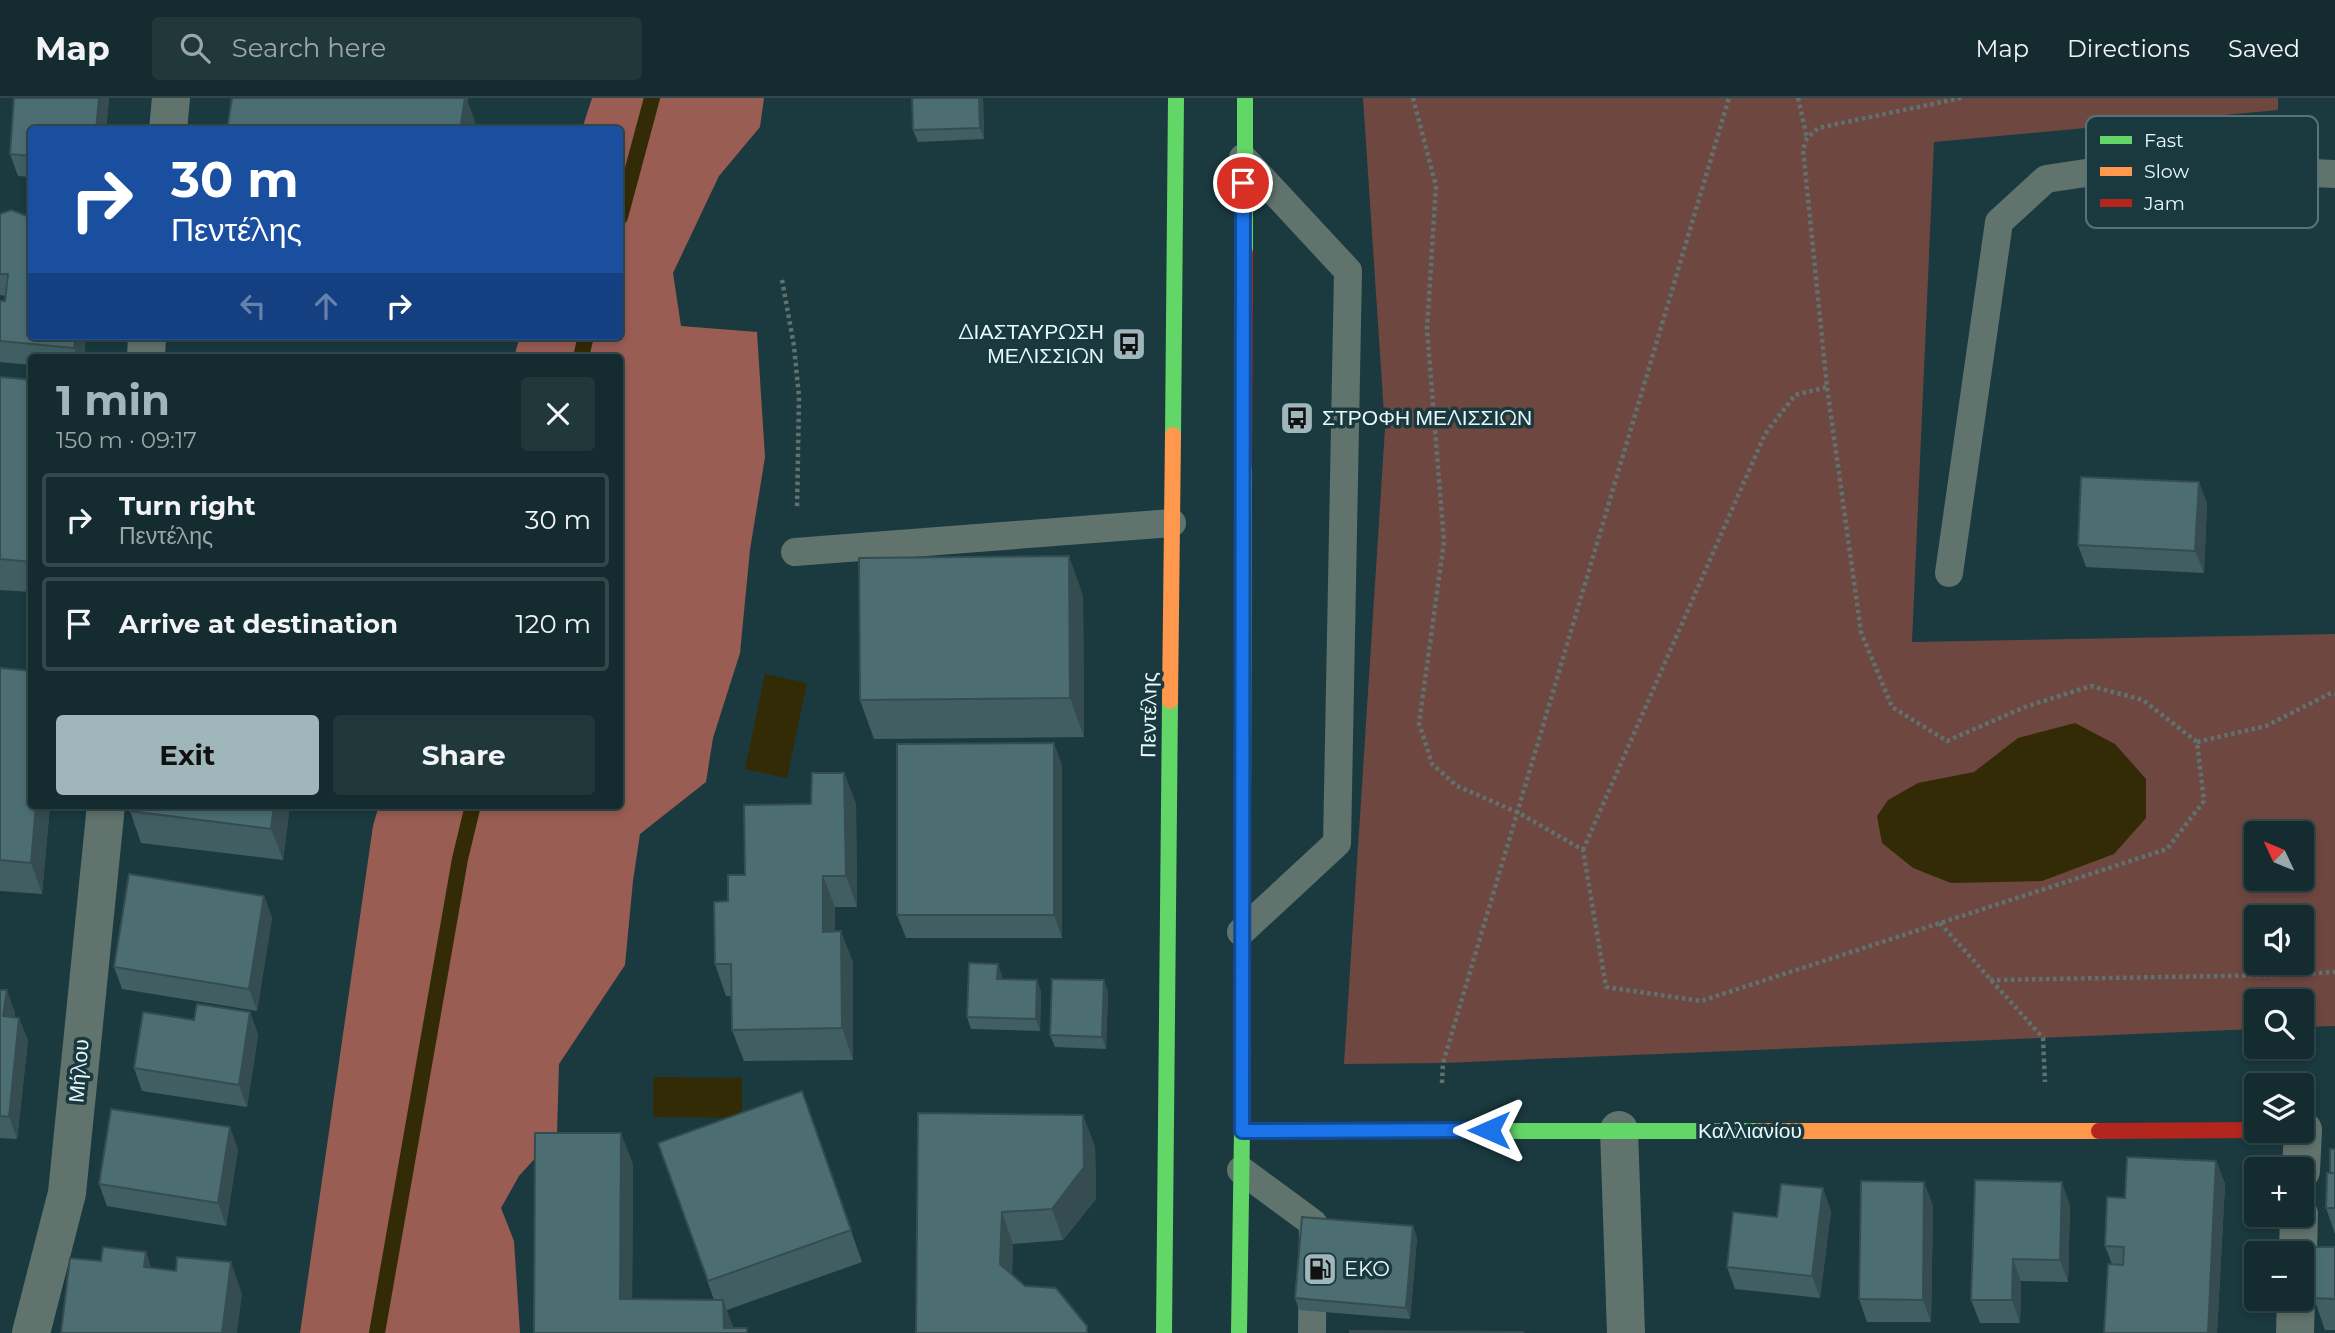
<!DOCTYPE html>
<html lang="en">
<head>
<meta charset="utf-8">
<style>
	body { margin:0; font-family:Montserrat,sans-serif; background:#21383b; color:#f1f3f6; height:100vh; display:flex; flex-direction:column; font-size:26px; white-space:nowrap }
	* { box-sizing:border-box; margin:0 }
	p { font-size:23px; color:#9da7aa }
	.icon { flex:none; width:38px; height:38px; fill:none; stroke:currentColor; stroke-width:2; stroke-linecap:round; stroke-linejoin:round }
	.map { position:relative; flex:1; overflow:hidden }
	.drawer { position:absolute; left:28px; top:256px; width:595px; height:455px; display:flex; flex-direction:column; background:#142c2f; border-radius:7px; box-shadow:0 4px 10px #0003,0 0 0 2px #33484b }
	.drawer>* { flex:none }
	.guide { position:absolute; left:28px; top:28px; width:595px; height:214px; border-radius:7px; box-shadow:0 4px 10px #0003,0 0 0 2px #33484b; background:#1a4fa0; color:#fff; overflow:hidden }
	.needle { width:46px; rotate:314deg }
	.controls { position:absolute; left:2244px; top:723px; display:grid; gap:14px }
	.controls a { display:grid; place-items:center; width:70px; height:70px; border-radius:7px; background:#142c2f; box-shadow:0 4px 10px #0003,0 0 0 2px #33484b; font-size:35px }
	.pin { position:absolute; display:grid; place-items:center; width:60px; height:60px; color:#fff; margin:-30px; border:4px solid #fff; border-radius:50%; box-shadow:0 2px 7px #0007 }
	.me { position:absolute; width:77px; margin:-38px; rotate:270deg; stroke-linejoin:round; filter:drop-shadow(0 0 5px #0008) }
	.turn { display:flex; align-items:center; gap:24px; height:147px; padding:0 28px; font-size:32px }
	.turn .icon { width:91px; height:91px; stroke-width:2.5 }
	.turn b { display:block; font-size:49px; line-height:60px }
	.lanes { display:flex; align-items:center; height:66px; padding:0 28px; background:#0003; justify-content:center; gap:35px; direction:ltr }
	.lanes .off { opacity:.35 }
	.round { display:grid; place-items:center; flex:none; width:74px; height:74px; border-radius:7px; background:#21383b }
	.headline { display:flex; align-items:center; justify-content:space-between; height:119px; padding:0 28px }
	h1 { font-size:42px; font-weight:700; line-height:52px; color:#9fb6ba }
	.cta { display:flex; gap:14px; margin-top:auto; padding:14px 28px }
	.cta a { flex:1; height:80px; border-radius:7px; background:#9fb6ba; color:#111; font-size:28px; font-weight:700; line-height:80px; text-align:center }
	.cta a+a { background:#21383b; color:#f1f3f6 }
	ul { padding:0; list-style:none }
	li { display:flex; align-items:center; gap:21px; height:94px; margin:0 14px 10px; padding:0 14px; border:4px solid #33484b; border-radius:7px }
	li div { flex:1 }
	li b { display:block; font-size:26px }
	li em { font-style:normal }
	header { display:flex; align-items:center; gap:42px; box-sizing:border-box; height:98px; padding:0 35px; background:#142c2f; border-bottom:2px solid #33484b }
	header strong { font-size:33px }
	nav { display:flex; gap:38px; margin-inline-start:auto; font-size:24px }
	.search { width:490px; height:63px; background:#21383b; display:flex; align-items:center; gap:18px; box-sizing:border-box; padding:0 24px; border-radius:7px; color:#9da7aa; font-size:26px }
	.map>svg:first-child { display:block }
	.green { fill:#6f4741; fill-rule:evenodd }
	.forest { fill:#995d54 }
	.water { fill:#332b06 }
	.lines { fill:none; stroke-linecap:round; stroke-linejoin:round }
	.stream { stroke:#332b06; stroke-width:16 }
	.path { stroke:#5f726f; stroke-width:4.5; stroke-dasharray:3.5 3.5; stroke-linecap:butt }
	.lane { stroke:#60736c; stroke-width:28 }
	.street { stroke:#60736c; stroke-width:38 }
	.fast { stroke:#63d668; stroke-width:16 }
	.slow { stroke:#ff974d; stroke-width:16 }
	.jam { stroke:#b3261e; stroke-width:16 }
	.wall { fill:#415f63 }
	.shaded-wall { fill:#354d50 }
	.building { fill:#4c6e73; stroke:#354d50; stroke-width:2 }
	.route-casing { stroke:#114b97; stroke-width:18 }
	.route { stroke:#1a73e8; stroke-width:12 }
	.labels { text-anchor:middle; stroke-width:7; stroke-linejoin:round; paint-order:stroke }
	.poi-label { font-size:21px; fill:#e7f9fc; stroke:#19393e; text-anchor:start }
	.street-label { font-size:21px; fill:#e7f9fc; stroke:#19393e }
	.key { fill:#19393e; stroke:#577377; stroke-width:2 }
	.key-label { font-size:19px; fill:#e7f9fc }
</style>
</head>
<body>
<header>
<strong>Map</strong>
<div class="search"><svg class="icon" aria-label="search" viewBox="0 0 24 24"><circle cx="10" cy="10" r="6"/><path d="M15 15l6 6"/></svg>Search here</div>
<nav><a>Map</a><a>Directions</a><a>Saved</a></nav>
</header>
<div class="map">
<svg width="2335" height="1235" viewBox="0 0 2335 1235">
	<rect width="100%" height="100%" fill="#1a3a3f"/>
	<path class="green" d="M 1363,0 L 2278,0 L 2278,12 L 1934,44 L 1912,544 L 2335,536 L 2335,928 L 2301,929 L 2301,903 L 2256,903 L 2256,931 L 1443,965 L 1344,966 L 1385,331 ZM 2256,735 L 2301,735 L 2301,780 L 2256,780 ZM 2256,819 L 2301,819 L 2301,864 L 2256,864 Z"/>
	<path class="forest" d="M 592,0 L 764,0 L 760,29 L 719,78 L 673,175 L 681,228 L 757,234 L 765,359 L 750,452 L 740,555 L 713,640 L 706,684 L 640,736 L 633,783 L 625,867 L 559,966 L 557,1036 L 519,1078 L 501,1110 L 514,1143 L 520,1235 L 300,1235 L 373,728 L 379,707 L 620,707 L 620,259 L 514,259 L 520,238 L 620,238 L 620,32 L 582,31 Z"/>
	<g class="water">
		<path d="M 765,576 L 807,585 L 787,680 L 745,671 Z"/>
		<path d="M 2075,625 L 2115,646 L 2146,681 L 2146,720 L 2114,756 L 2042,783 L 1951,785 L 1913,770 L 1882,745 L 1877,718 L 1888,702 L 1918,685 L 1974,674 L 2018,640 Z"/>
		<path d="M 653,979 L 742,980 L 742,1020 L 653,1019 Z"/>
	</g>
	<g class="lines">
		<g class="stream">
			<path d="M 620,119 L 652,0"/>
			<path d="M 581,259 L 586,238"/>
			<path d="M 377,1235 L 460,761 L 473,707"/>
		</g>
		<g class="path">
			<path d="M 1413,0 L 1436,88 L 1427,231 L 1444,444 L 1419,625 L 1432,666 L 1457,688 L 1519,715 L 1583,752 L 1606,889 L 1701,903 L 2167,751 L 2204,703 L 2197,644 L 2143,602 L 2091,588 L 2025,609 L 1947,643 L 1892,609 L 1861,534 L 1827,289 L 1803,51 L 1807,40 L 1818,30 L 1961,0"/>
			<path d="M 1798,0 L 1807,40"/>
			<path d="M 782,182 L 794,248 L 799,299 L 797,411"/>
			<path d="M 2197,644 L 2266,628 L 2331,595 L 2335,596"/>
			<path d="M 1583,752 L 1765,336 L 1795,297 L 1827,289"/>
			<path d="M 1940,825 L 2043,940 L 2045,984"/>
			<path d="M 1990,882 L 2281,877 L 2335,874"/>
			<path d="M 1442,985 L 1443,965 L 1729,0"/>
		</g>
		<g class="lane">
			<path d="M 795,454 L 1172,425"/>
			<path d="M 1949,475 L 1999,124 L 2046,81 L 2138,67 L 2335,76"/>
			<path d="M 1241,834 L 1337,745 L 1348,173 L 1243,60"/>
			<path d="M 1241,1072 L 1313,1125 L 1312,1235"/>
		</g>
		<g class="street">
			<path d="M 168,32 L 171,0"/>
			<path d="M 146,259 L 147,238"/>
			<path d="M 1619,1032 L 1626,1235"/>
			<path d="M 2301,1073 L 2303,1032"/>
			<path d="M 2298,1155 L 2299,1116"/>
			<path d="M 31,1235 L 67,1095 L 106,707"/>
			<path d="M 2295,1235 L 2296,1200"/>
		</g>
		<g class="fast">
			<path d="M 1245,155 L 1245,0"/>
			<path d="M 1173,337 L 1176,0"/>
			<path d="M 1242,1033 L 1760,1033"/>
			<path d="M 1164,1235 L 1170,603"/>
			<path d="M 1239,1235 L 1242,1033 L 1244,368"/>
		</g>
		<g class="slow">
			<path d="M 1170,603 L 1173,337"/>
			<path d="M 1760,1033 L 2099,1033"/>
		</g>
		<g class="jam">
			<path d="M 1244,368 L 1245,155"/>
			<path d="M 2099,1033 L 2259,1032"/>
		</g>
	</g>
	<g class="wall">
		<path d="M 14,0 L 109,0 L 106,32 L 32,32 L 32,79 L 18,78 L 10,56 Z"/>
		<path d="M 983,0 L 984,41 L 918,44 L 913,32 Z"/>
		<path d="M 0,116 L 32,238 L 86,238 L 84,259 L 32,259 L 32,267 L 0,264 L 0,203 L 5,203 L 5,198 L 0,197 Z"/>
		<path d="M 0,279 L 32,282 L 32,494 L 0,492 Z"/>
		<path d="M 2199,384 L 2207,406 L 2204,475 L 2086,469 L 2078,447 Z"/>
		<path d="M 1083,497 L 1084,639 L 874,641 L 860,602 Z"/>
		<path d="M 0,570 L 32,707 L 50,707 L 42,796 L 0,793 Z"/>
		<path d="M 1062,667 L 1062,840 L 906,840 L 897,817 Z"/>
		<path d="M 844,675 L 856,706 L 857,809 L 835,809 L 835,833 L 853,864 L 853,962 L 744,963 L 732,932 L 732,898 L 726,898 L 715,866 L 728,803 L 745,777 L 811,706 Z"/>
		<path d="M 290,707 L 283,762 L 141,745 L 130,713 Z"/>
		<path d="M 264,798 L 272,820 L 257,913 L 122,891 L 114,869 Z"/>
		<path d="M 1002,878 L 1002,881 L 1037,882 L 1041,894 L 1040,933 L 971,931 L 967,919 Z"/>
		<path d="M 1104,882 L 1108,894 L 1106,951 L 1055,949 L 1050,937 Z"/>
		<path d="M 0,892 L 15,915 L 14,919 L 28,942 L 17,1041 L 0,1040 Z"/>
		<path d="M 250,914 L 258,937 L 247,1009 L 142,993 L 134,970 L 194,922 Z"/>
		<path d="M 802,993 L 862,1164 L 727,1212 L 534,1235 L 633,1066 L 632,1201 L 714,1202 L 658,1045 Z"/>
		<path d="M 918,1015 L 1095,1048 L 1096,1101 L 1063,1142 L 1013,1146 L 1012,1177 L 916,1235 Z"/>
		<path d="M 238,1051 L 226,1128 L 107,1108 L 99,1086 Z"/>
		<path d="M 2335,1051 L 2335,1136 L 2326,1110 L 2330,1075 Z"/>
		<path d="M 2216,1063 L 2225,1086 L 2217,1235 L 2112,1166 L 2105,1148 L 2125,1100 Z"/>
		<path d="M 1975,1082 L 2070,1107 L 2068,1184 L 2021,1183 L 2020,1225 L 1980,1225 L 1971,1202 Z"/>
		<path d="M 1933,1107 L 1931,1224 L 1867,1224 L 1859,1201 Z"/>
		<path d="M 1831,1113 L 1820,1200 L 1735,1191 L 1727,1169 Z"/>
		<path d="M 1413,1128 L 1417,1140 L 1410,1221 L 1299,1212 L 1295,1200 Z"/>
		<path d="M 2335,1149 L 2335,1232 L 2325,1232 L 2314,1200 Z"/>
	</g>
	<g class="shaded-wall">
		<path d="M 99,0 L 109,0 L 106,32 L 96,32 Z"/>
		<path d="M 454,0 L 468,0 L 468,4 L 477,29 L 476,32 L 460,32 Z"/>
		<path d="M 979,0 L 983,0 L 984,41 L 980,30 Z"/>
		<path d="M 27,118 L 32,131 L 32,142 L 29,135 Z"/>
		<path d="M 76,238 L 86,238 L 84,259 L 78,259 L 74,250 Z"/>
		<path d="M 2199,384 L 2207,406 L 2204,475 L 2195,453 Z"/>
		<path d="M 1069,458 L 1083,497 L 1084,639 L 1070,600 Z"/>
		<path d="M 1054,645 L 1062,667 L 1062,840 L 1054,817 Z"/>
		<path d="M 844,675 L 856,706 L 857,809 L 846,778 Z"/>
		<path d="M 36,707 L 50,707 L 42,796 L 31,765 Z"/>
		<path d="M 274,707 L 290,707 L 283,762 L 271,731 Z"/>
		<path d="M 823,778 L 835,809 L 835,865 L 823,834 Z"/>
		<path d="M 264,798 L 272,820 L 257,913 L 249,891 Z"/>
		<path d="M 841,833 L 853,864 L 853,962 L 842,930 Z"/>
		<path d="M 998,866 L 1002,878 L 1001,892 L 997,881 Z"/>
		<path d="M 1037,882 L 1041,894 L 1040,933 L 1036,921 Z"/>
		<path d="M 1104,882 L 1108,894 L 1106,951 L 1102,939 Z"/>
		<path d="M 7,892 L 15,915 L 11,940 L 3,918 Z"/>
		<path d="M 250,914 L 258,937 L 247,1009 L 239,987 Z"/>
		<path d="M 19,920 L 28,942 L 17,1041 L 9,1019 Z"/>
		<path d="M 1083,1017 L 1095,1048 L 1096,1101 L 1063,1142 L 1052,1111 Z"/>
		<path d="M 230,1029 L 238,1051 L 226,1128 L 218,1105 Z"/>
		<path d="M 621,1035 L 633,1066 L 632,1233 L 620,1201 Z"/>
		<path d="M 2216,1063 L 2225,1086 L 2217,1235 L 2208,1235 Z"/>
		<path d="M 1924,1084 L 1933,1107 L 1931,1224 L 1923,1202 Z"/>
		<path d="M 2062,1084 L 2070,1107 L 2068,1184 L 2060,1162 Z"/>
		<path d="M 1823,1090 L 1831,1113 L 1820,1200 L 1812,1178 Z"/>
		<path d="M 1002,1114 L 1013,1146 L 1011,1198 L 1000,1166 Z"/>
		<path d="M 1413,1128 L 1417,1140 L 1410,1221 L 1406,1210 Z"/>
		<path d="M 146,1154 L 157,1186 L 144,1169 Z"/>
		<path d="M 2013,1161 L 2021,1183 L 2020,1225 L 2012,1202 Z"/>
		<path d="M 231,1164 L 242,1196 L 237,1235 L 222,1235 Z"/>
		<path d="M 723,1202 L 735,1233 L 724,1230 Z"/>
	</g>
	<g class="building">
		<path d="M 14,0 L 99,0 L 96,32 L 32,32 L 32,58 L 10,56 Z"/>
		<path d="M 232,0 L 465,0 L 460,32 L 227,32 Z"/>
		<path d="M 912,0 L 979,0 L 980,30 L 913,32 Z"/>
		<path d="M 11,112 L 27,118 L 29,135 L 32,135 L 32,238 L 76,238 L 74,250 L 0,243 L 0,203 L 5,203 L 8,176 L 0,176 L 0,116 Z"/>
		<path d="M 0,279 L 32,282 L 32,464 L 0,461 Z"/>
		<path d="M 2081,379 L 2199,384 L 2195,453 L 2078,447 Z"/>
		<path d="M 1069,458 L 1070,600 L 860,602 L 859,460 Z"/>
		<path d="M 0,570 L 32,573 L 32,707 L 36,707 L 31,765 L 0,762 Z"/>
		<path d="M 1054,645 L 1054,817 L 897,817 L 897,646 Z"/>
		<path d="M 812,675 L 844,675 L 846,778 L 823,778 L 823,834 L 841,833 L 842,930 L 732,932 L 731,866 L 715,866 L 714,804 L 728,803 L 728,777 L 745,777 L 744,707 L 811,706 Z"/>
		<path d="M 130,707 L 274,707 L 271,731 L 130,713 Z"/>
		<path d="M 129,776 L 264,798 L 249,891 L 114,869 Z"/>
		<path d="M 969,865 L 998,866 L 997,881 L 1037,882 L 1036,921 L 967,919 Z"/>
		<path d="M 1052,881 L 1104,882 L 1102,939 L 1050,937 Z"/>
		<path d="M 0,892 L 7,892 L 3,918 L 19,920 L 9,1019 L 0,1018 Z"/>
		<path d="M 197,906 L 250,914 L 239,987 L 134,970 L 143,914 L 194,922 Z"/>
		<path d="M 802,993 L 851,1132 L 708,1183 L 658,1045 Z"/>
		<path d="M 111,1011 L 230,1029 L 218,1105 L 99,1086 Z"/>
		<path d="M 918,1015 L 1083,1017 L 1084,1069 L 1052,1111 L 1002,1114 L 1000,1166 L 1025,1188 L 1056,1190 L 1087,1228 L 1087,1235 L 916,1235 Z"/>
		<path d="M 535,1035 L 621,1035 L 620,1201 L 723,1202 L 724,1230 L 747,1230 L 747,1235 L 534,1235 Z"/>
		<rect x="2330" y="1051" width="5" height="24"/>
		<path d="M 2127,1059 L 2216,1063 L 2208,1235 L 2104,1235 L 2108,1166 L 2123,1167 L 2124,1149 L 2105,1148 L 2107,1099 L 2125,1100 Z"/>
		<path d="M 2327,1075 L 2335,1075 L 2335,1110 L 2326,1110 Z"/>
		<path d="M 1975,1082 L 2062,1084 L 2060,1162 L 2013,1161 L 2012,1202 L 1971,1202 Z"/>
		<path d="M 1861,1083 L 1924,1084 L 1923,1202 L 1859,1201 Z"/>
		<path d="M 1781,1086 L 1823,1090 L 1812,1178 L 1727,1169 L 1733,1114 L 1777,1119 Z"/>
		<path d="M 1302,1119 L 1413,1128 L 1406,1210 L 1295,1200 Z"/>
		<path d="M 103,1149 L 146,1154 L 144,1169 L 176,1173 L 177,1159 L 231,1164 L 222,1235 L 61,1235 L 70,1160 L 101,1163 Z"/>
		<path d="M 2315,1149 L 2335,1149 L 2335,1201 L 2314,1200 Z"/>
		<path d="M 1350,1233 L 1523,1234 L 1523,1235 L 1350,1235 Z"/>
	</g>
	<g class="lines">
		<g class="route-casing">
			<path id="route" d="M 1243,85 L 1242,1033 L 1489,1032"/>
		</g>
		<use href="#route" class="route"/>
	</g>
	<defs>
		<g id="bus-square" transform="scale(1.75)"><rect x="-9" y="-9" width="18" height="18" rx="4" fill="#9fb6ba" stroke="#19393e"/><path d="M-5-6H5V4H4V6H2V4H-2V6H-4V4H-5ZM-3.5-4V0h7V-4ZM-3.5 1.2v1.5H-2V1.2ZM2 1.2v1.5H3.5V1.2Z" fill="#111"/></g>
		<g id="fuel-square" transform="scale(1.75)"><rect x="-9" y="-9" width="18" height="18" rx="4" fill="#9fb6ba" stroke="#19393e"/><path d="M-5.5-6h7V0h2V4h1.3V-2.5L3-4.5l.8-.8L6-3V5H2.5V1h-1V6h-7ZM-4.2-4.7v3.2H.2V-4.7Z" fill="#111"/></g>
	</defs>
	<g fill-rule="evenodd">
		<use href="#bus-square" x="1129" y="246"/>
		<use href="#bus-square" x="1297" y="320"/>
		<use href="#fuel-square" x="1320" y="1171"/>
	</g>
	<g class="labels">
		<g class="poi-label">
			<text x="1104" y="241" text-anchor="end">ΔΙΑΣΤΑΥΡΩΣΗ<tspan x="1104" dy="24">ΜΕΛΙΣΣΙΩΝ</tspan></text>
			<text x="1322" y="327">ΣΤΡΟΦΗ ΜΕΛΙΣΣΙΩΝ</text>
			<text x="1344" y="1178">EKO</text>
		</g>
		<g class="street-label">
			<text transform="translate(1149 617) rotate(-89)" y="7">Πεντέλης</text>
			<text transform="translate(79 973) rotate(-85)" y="7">Μήλου</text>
			<text x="1750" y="1040">Καλλιανίου</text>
		</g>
	</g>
	<rect x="2086" y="18" width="232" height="112" rx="10" class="key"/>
	<rect x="2100" y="38" width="32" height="8" fill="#63d668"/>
	<rect x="2100" y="69" width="32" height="9" fill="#ff974d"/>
	<rect x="2100" y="101" width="32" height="8" fill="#b3261e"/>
	<g class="key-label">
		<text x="2144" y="49">Fast</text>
		<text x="2144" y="80">Slow</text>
		<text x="2144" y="112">Jam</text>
	</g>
</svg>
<div class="controls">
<a><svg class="needle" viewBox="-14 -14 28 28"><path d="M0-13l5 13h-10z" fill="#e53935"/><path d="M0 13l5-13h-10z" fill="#9da7aa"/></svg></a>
<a><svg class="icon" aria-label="sound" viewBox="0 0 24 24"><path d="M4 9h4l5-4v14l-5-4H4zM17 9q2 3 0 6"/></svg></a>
<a><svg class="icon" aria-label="search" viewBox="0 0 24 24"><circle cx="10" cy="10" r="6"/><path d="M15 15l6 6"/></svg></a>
<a><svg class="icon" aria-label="layers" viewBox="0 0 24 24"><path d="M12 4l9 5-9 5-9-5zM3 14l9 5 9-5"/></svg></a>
<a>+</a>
<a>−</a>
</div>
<div class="pin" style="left:1243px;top:85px;background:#d93025"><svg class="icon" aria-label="arrive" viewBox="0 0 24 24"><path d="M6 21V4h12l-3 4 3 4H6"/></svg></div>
<svg class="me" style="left:1489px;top:1032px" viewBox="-20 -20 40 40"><path d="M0-17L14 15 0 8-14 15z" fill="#1a73e8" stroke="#fff" stroke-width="4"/></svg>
<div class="guide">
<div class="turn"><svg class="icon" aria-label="right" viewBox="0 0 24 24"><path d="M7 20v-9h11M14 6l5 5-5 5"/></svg><div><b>30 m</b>Πεντέλης</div></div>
<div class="lanes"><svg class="icon off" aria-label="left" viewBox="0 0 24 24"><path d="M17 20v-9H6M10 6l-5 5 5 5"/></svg><svg class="icon off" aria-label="ahead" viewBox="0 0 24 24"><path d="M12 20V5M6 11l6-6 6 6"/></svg><svg class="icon" aria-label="right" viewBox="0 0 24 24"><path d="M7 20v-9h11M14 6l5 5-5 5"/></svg></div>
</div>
<section class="drawer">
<div class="headline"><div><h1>1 min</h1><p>150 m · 09:17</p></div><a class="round"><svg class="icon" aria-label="close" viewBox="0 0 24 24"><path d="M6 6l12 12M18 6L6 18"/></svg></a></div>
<ul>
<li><svg class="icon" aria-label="right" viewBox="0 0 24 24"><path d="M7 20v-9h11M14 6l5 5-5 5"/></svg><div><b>Turn right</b><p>Πεντέλης</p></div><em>30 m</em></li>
<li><svg class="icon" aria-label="arrive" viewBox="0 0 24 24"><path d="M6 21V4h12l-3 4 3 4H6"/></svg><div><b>Arrive at destination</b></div><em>120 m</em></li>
</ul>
<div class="cta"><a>Exit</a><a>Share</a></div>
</section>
</div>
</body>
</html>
